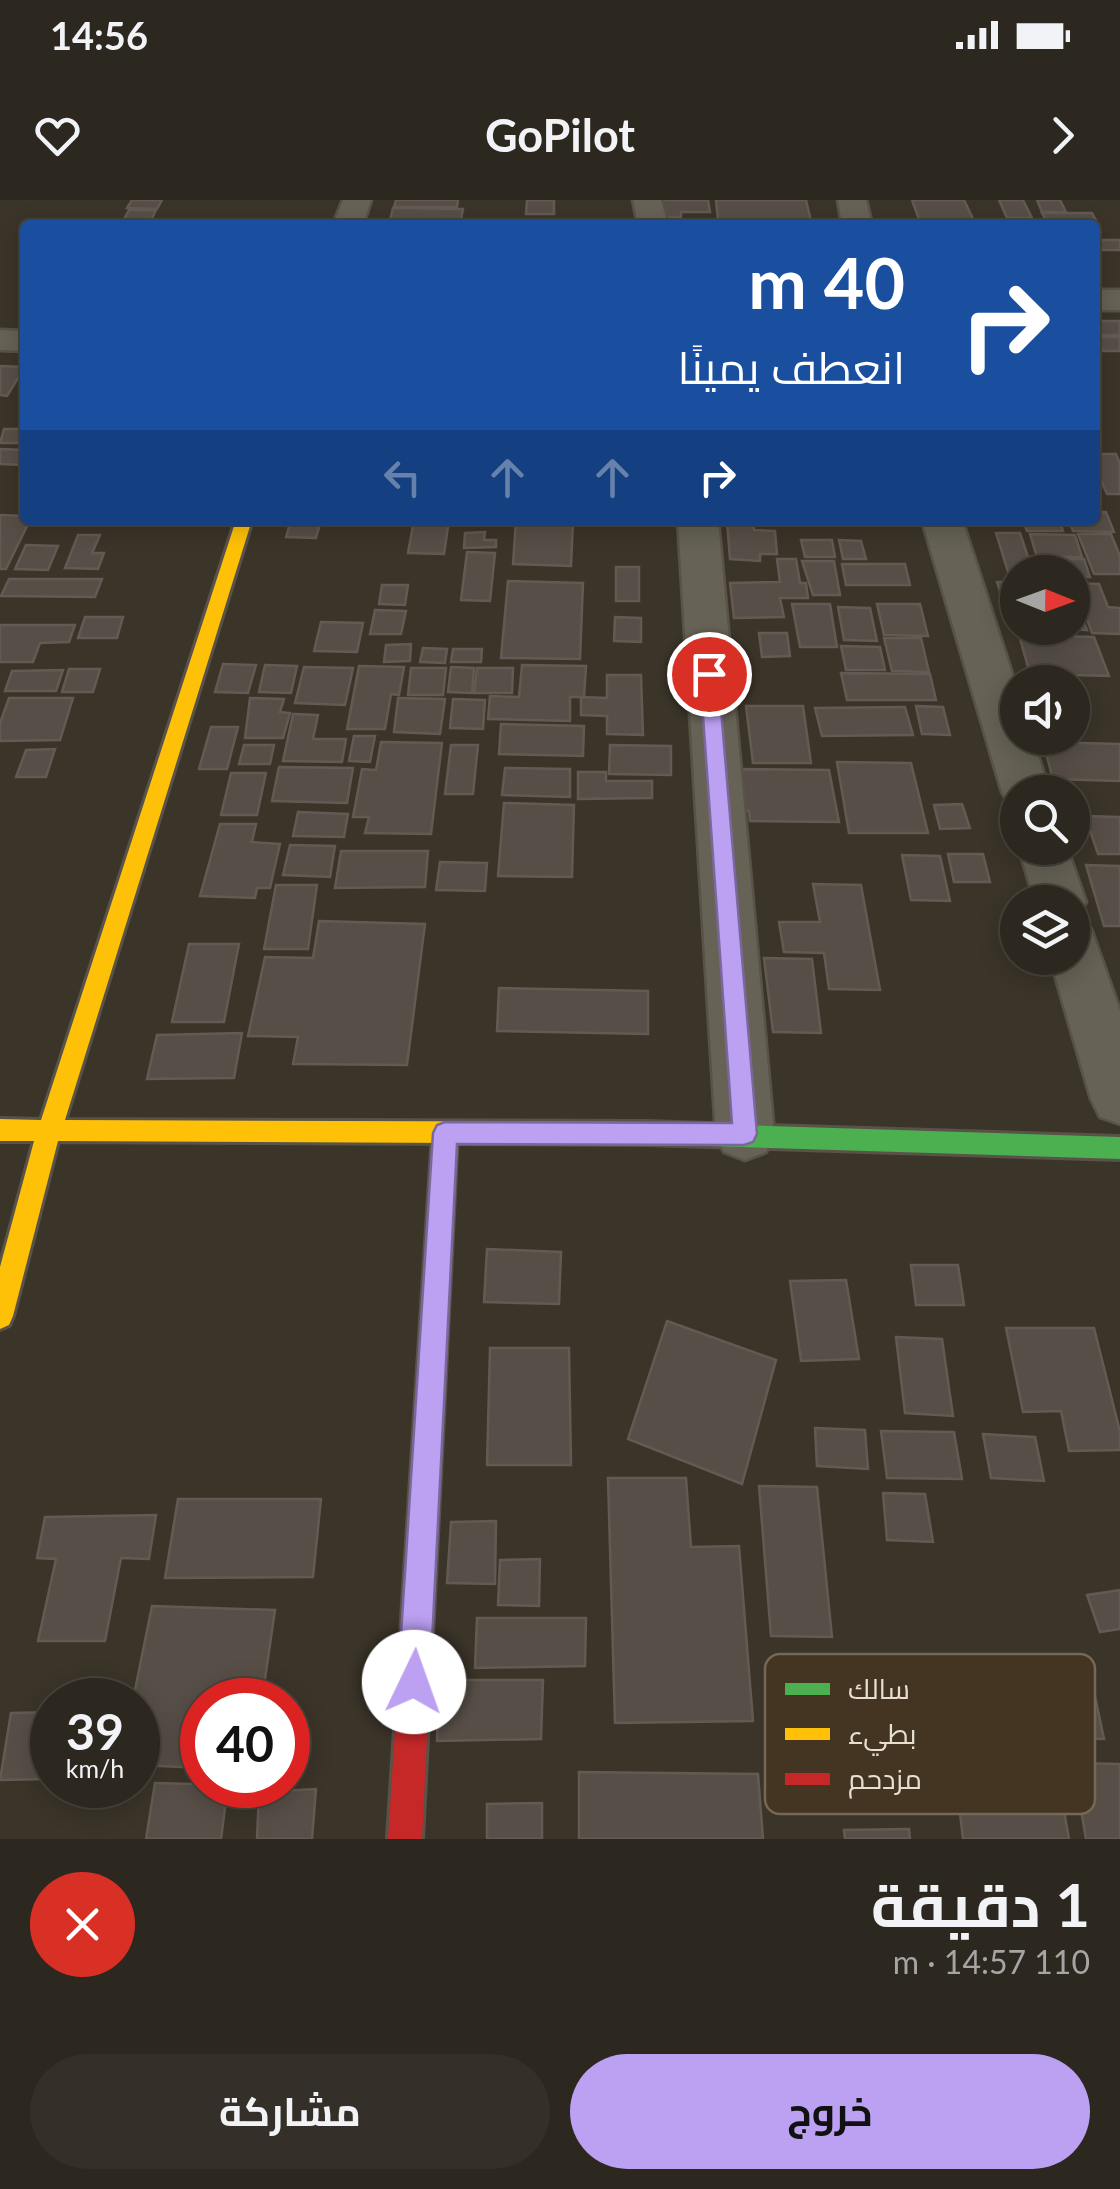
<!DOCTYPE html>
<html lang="ar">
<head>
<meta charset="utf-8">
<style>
	body { margin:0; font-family:Lato,Cairo,sans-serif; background:#342f28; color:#f1f3f6; direction:rtl; height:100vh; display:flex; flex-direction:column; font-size:38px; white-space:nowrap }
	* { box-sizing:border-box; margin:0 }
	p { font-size:32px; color:#a6a5a4 }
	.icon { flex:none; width:55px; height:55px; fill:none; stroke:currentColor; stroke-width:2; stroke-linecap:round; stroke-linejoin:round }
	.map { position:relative; height:1639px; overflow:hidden; direction:ltr }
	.sheet { display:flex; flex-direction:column; background:#2c271f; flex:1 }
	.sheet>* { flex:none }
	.banner { position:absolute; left:20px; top:20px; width:1080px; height:305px; border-radius:10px; box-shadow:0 5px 25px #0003,0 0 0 2px #48443d; direction:rtl; background:#1a4fa0; color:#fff; overflow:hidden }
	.needle { width:65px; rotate:91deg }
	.buttons { position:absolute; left:1000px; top:355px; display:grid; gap:20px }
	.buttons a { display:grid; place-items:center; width:90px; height:90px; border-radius:50%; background:#2c271f; box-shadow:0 5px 25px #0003,0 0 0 2px #48443d; font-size:50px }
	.speed { position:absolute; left:30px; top:1478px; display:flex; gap:20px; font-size:50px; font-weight:700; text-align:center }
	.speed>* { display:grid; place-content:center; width:130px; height:130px; border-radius:50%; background:#2c271f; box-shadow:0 5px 25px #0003,0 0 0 2px #48443d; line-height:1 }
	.speed small { font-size:25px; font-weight:400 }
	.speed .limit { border:15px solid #d22; background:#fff; color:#111 }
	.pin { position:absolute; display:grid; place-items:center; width:85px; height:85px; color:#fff; margin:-42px; border:5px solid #fff; border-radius:50%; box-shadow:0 2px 10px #0007 }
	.me { position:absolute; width:110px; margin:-55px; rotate:3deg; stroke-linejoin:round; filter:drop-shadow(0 0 8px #0008) }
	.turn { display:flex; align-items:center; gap:35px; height:210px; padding:0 30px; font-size:45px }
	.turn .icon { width:130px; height:130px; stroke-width:2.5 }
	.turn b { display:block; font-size:70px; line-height:85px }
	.lanes { display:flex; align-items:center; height:95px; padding:0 30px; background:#0003; justify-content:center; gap:50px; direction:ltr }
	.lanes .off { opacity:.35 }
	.round { display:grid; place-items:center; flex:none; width:105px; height:105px; border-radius:52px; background:#342f28 }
	.head { display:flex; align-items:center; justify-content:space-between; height:170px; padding:0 30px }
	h1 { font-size:60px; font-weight:700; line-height:75px }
	.primary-button { display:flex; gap:20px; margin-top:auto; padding:20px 30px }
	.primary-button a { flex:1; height:115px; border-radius:60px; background:#bca0f2; color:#111; font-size:40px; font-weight:700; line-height:115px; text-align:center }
	.primary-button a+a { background:#342f28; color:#f1f3f6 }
	.status { display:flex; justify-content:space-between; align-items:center; height:70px; padding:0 50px; background:#2c271f; direction:ltr }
	.status svg { height:28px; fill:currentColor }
	header { display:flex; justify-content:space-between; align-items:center; height:130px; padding:0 30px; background:#2c271f; font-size:45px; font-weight:700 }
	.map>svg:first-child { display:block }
	.building { fill:#574f47; stroke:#635b53; stroke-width:2.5 }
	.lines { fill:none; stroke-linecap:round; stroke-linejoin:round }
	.street-casing { stroke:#585249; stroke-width:5 }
	.fast-casing { stroke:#585249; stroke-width:6 }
	.slow-casing { stroke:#585249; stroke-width:6 }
	.jam-casing { stroke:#585249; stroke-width:6 }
	.street { fill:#666255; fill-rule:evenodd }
	.fast { fill:#4caf50; fill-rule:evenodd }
	.slow { fill:#ffc107; fill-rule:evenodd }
	.jam { fill:#c62828; fill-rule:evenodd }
	.route { fill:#bca0f2; stroke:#7a689d; stroke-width:2.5 }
	.key { fill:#433521; stroke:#756856; stroke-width:2.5 }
	.key-label { font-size:28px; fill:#e8dfd3 }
</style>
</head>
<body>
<div class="status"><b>14:56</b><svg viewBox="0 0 49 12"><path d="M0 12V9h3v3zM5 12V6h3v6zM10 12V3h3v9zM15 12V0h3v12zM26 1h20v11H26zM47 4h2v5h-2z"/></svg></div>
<header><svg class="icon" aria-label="forward" viewBox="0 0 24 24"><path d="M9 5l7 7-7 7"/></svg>GoPilot<svg class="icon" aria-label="heart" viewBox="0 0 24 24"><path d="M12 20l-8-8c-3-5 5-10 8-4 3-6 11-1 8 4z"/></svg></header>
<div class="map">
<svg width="1120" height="1639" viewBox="0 0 1120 1639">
	<rect width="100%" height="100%" fill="#3b3429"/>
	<g class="building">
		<path d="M 132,0 L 162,0 L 157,9 L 127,8 Z"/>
		<path d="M 396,0 L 458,0 L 457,7 L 394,7 Z"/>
		<path d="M 527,0 L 554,0 L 554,14 L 526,14 Z"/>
		<path d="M 660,0 L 708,0 L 710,12 L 681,12 L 681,17 L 662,17 Z"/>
		<path d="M 716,0 L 806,0 L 811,21 L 718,20 Z"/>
		<path d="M 912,0 L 964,0 L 976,25 L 921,25 Z"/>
		<path d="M 999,0 L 1023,0 L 1032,18 L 1007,18 Z"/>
		<path d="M 1037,0 L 1060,0 L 1066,12 L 1042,12 Z"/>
		<path d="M 393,8 L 463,9 L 460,25 L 389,25 Z"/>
		<path d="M 129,10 L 156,10 L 149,25 L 121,25 Z"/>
		<path d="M 1042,13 L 1092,13 L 1099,26 L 1049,25 Z"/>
		<rect x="1095" y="40" width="25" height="10"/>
		<rect x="1095" y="121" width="25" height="14"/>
		<path d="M 1095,137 L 1120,137 L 1120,151 L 1103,151 Z"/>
		<path d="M 0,166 L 25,167 L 7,196 L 0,195 Z"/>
		<path d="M 4,229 L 25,229 L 25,243 L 0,243 Z"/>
		<path d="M 0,249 L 25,250 L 25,265 L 0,264 Z"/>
		<path d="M 1095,254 L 1116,254 L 1120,264 L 1120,294 L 1107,294 L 1095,267 Z"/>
		<path d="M 1095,312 L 1106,312 L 1114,332 L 1073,331 L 1069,320 L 1095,320 Z"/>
		<path d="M 0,315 L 25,316 L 25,320 L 30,320 L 6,369 L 0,369 Z"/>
		<path d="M 291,320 L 321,320 L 316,338 L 286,337 Z"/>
		<path d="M 414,320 L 449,320 L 444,354 L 408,353 Z"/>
		<path d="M 516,320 L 573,322 L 571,366 L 513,364 Z"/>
		<path d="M 1023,320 L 1059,320 L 1063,331 L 1027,331 Z"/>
		<path d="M 727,321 L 753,322 L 754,330 L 775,331 L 777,354 L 760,354 L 760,361 L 730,359 Z"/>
		<path d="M 485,332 L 484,340 L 496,340 L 496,347 L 464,348 L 465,333 Z"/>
		<path d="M 996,333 L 1020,333 L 1033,372 L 1018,372 L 1018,378 L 1010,378 Z"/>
		<path d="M 1030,334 L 1075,335 L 1082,357 L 1037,357 Z"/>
		<path d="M 1078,334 L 1111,334 L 1120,356 L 1120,374 L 1094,374 Z"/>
		<path d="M 78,335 L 100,335 L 92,353 L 104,353 L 98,369 L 65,368 Z"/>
		<path d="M 801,340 L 832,340 L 835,357 L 805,357 Z"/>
		<path d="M 839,340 L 861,341 L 866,359 L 843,359 Z"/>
		<path d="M 26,345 L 58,346 L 48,370 L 15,369 Z"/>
		<path d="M 467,352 L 495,353 L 490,401 L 461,400 Z"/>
		<path d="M 777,359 L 796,359 L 800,383 L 806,383 L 808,398 L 780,398 L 784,417 L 734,418 L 730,383 L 780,382 Z"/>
		<path d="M 1040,359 L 1084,359 L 1090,377 L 1045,372 Z"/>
		<path d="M 802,361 L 834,361 L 840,395 L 813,395 Z"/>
		<path d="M 842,364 L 905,364 L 910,385 L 846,385 Z"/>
		<rect x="616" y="367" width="23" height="34"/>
		<path d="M 9,379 L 102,379 L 95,397 L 1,396 Z"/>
		<path d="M 508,381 L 583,383 L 580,459 L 501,458 Z"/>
		<path d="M 997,382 L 1018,382 L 1018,419 L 1009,419 Z"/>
		<path d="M 1074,383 L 1099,384 L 1108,407 L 1120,408 L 1120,434 L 1092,433 Z"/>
		<path d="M 382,385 L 408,385 L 405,405 L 379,404 Z"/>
		<path d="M 1072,394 L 1087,430 L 1059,428 L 1072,428 Z"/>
		<path d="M 792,404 L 830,404 L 837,447 L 800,447 Z"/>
		<path d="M 877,404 L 920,404 L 928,436 L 884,435 Z"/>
		<path d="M 838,407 L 870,408 L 877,441 L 844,440 Z"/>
		<path d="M 375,410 L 406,411 L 401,434 L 370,434 Z"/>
		<path d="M 85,417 L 123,417 L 117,438 L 78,438 Z"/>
		<path d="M 615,417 L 641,418 L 641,442 L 614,441 Z"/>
		<path d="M 321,422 L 363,423 L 357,452 L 314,451 Z"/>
		<path d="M 0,425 L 75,425 L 69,442 L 40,443 L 33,462 L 0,462 Z"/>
		<path d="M 759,433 L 787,433 L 790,456 L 762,457 Z"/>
		<path d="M 1019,435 L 1094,437 L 1109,476 L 1030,474 Z"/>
		<path d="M 884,438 L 921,438 L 929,472 L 892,471 Z"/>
		<path d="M 411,444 L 410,461 L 384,462 L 386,445 Z"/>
		<path d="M 841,446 L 880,447 L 885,470 L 846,470 Z"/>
		<path d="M 423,448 L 447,449 L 445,463 L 420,462 Z"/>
		<path d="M 453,449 L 482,449 L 481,462 L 451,462 Z"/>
		<path d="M 223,464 L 256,465 L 248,493 L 215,492 Z"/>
		<path d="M 265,465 L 297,466 L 291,493 L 259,492 Z"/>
		<path d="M 522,465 L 586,466 L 584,497 L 570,497 L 570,521 L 488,519 L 490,496 L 519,497 Z"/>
		<path d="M 359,466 L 404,467 L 399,495 L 391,494 L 385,529 L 347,529 Z"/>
		<path d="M 304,467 L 353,468 L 345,505 L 295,503 Z"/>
		<path d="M 451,467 L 474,468 L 472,493 L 448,492 Z"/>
		<path d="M 411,468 L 446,468 L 443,495 L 408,495 Z"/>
		<path d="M 477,468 L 513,468 L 512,493 L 474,493 Z"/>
		<path d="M 69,469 L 100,469 L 93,492 L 62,492 Z"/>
		<path d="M 63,470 L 56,491 L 5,491 L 12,471 Z"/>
		<path d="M 841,473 L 930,474 L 936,500 L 847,500 Z"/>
		<path d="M 607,475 L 641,475 L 643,535 L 607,534 L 607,516 L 581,515 L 581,497 L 607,498 Z"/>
		<path d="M 9,498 L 73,498 L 60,540 L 0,541 L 0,523 Z"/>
		<path d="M 250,498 L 284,499 L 280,512 L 290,513 L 283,538 L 245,538 Z"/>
		<path d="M 398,498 L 445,499 L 440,534 L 394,532 Z"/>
		<path d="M 453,499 L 485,500 L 483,529 L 450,528 Z"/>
		<path d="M 746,506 L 803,506 L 811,563 L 753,563 Z"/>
		<path d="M 916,506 L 943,507 L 950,535 L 922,534 Z"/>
		<path d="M 905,507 L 913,535 L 822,536 L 815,508 Z"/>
		<path d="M 293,514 L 318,515 L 313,539 L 346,539 L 342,562 L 283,561 Z"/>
		<path d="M 501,524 L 584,526 L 583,556 L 499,554 Z"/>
		<path d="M 211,527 L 238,527 L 227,569 L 199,569 Z"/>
		<path d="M 354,536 L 375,536 L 370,562 L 349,561 Z"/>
		<path d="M 381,542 L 442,543 L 431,634 L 365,633 L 369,617 L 353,617 L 362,569 L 376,570 Z"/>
		<path d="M 1043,542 L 1120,544 L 1120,581 L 1053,579 Z"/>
		<path d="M 244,545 L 274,545 L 270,564 L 239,564 Z"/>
		<path d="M 451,545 L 478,545 L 473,594 L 445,594 Z"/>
		<path d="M 610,545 L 671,546 L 671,575 L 609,574 Z"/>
		<path d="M 55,549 L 46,577 L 16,577 L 26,550 Z"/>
		<path d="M 837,562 L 911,563 L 928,633 L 849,633 Z"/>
		<path d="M 279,567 L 353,568 L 347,603 L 272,601 Z"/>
		<path d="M 505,568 L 570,569 L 570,597 L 502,595 Z"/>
		<path d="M 729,569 L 829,570 L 839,622 L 750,621 L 749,611 L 733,610 Z"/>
		<path d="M 578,572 L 606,572 L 606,581 L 652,581 L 652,598 L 578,599 Z"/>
		<path d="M 231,573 L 266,573 L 257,615 L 221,615 Z"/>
		<path d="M 504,603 L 574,605 L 572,677 L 498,676 Z"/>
		<path d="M 962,604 L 970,628 L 940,629 L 934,605 Z"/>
		<path d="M 298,612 L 348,614 L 344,637 L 293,636 Z"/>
		<path d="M 1085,616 L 1120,617 L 1120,654 L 1098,654 Z"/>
		<path d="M 220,624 L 256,624 L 252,642 L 280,644 L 270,688 L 257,688 L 255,698 L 200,696 Z"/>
		<path d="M 290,645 L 335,646 L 330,677 L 283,675 Z"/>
		<path d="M 341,651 L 428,651 L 425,687 L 335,688 Z"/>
		<path d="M 948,654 L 983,654 L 990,682 L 954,682 Z"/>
		<path d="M 902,655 L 940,656 L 950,701 L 911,700 Z"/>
		<path d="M 440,662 L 487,663 L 485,691 L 436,690 Z"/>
		<path d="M 1086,665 L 1120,666 L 1120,726 L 1104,726 Z"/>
		<path d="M 813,684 L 861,685 L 880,790 L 829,789 L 824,753 L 784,752 L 779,722 L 820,722 Z"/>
		<path d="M 276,685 L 317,685 L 308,749 L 264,749 Z"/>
		<path d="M 319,721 L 425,724 L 407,865 L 293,864 L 298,837 L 248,836 L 265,757 L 313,758 Z"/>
		<path d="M 189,744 L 239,744 L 224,822 L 172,822 Z"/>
		<path d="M 764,758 L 812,759 L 821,833 L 773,832 Z"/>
		<path d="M 499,788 L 648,791 L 648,834 L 497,831 Z"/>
		<path d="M 242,833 L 234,878 L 147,879 L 157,835 Z"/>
		<path d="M 487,1049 L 561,1052 L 559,1104 L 484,1102 Z"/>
		<path d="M 911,1065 L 958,1065 L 964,1105 L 916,1105 Z"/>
		<path d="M 846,1080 L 859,1159 L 801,1161 L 790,1081 Z"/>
		<path d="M 667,1121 L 776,1160 L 742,1284 L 628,1239 Z"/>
		<path d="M 1006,1128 L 1094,1128 L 1120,1232 L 1120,1250 L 1069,1251 L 1061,1211 L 1023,1212 Z"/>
		<path d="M 896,1137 L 942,1139 L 953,1216 L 905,1213 Z"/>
		<path d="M 490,1148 L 569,1148 L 571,1265 L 487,1265 Z"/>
		<path d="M 815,1228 L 865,1230 L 868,1269 L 817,1266 Z"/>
		<path d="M 881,1231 L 954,1232 L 962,1279 L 887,1278 Z"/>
		<path d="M 983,1234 L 1035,1237 L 1044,1281 L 991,1278 Z"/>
		<path d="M 608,1278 L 686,1278 L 691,1347 L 739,1346 L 753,1521 L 615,1523 Z"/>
		<path d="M 759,1286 L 817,1287 L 832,1437 L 771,1436 Z"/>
		<path d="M 883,1293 L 925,1294 L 933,1342 L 887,1340 Z"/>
		<path d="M 178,1299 L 321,1299 L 313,1377 L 165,1378 Z"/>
		<path d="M 156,1315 L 149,1359 L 121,1358 L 105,1441 L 38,1441 L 56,1359 L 37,1358 L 45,1317 Z"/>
		<path d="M 496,1321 L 495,1384 L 447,1383 L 451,1322 Z"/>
		<path d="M 540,1359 L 539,1406 L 498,1405 L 500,1360 Z"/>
		<path d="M 1120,1390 L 1120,1429 L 1100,1432 L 1087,1395 Z"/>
		<path d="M 152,1406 L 275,1410 L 262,1500 L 202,1500 L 202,1568 L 138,1565 L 138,1500 L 133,1500 Z"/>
		<path d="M 477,1418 L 586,1418 L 585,1466 L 475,1468 Z"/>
		<path d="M 439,1480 L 543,1480 L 541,1539 L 437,1541 Z"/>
		<path d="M 970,1482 L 1092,1482 L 1104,1539 L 979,1537 Z"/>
		<path d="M 52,1512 L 49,1579 L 0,1580 L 11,1513 Z"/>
		<path d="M 953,1554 L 1055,1560 L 1069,1639 L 963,1639 Z"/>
		<path d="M 1073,1563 L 1120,1564 L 1120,1639 L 1086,1639 Z"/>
		<path d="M 579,1572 L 758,1574 L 763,1639 L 579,1639 Z"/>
		<path d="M 155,1583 L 228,1585 L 221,1639 L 146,1639 Z"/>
		<path d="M 316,1589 L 312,1639 L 257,1639 L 259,1592 Z"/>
		<path d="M 542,1603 L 542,1639 L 487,1639 L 487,1604 Z"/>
		<path d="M 909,1629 L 910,1639 L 845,1639 L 844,1630 Z"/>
	</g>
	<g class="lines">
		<g class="street-casing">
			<g id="street">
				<path d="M 343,0 L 371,0 L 363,25 L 333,25 Z"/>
				<path d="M 633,0 L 661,0 L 668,25 L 638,25 Z"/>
				<path d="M 838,0 L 866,0 L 872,25 L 842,25 Z"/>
				<rect x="1095" y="90" width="25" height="20"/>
				<path d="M 0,130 L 25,131 L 25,151 L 0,150 Z"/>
				<path d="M 678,320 L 718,320 L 774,934 L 766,952 L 745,960 L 724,952 L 716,934 Z"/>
				<path d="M 922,320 L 962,320 L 1018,492 L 1018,538 L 1032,538 L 1050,592 L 1018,592 L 1018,607 L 1009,604 L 1002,592 Z"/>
				<path d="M 1019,648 L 1067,648 L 1086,702 L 1078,716 L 1072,718 L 1072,702 L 1035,702 Z"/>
				<path d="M 1072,723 L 1091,729 L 1120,811 L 1120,924 L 1100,917 L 1091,899 L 1050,758 L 1072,758 Z"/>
			</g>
		</g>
		<g class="fast-casing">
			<path id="fast" d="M 647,922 L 1120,937 L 1120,959 L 647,944 L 639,940 L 635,933 L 639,926 Z"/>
		</g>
		<g class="slow-casing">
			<path id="slow" d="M 236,320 L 252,320 L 65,920 L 647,922 L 655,926 L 659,933 L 655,940 L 647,944 L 58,941 L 13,1116 L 9,1125 L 0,1129 L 0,1067 L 34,941 L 0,941 L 0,919 L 41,920 Z"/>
		</g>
		<g class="jam-casing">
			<path id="jam" d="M 445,922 L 453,926 L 457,933 L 422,1639 L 388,1639 L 433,933 L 437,926 Z"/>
		</g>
		<use href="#street" class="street"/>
		<use href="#fast" class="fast"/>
		<use href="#slow" class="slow"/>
		<use href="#jam" class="jam"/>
	</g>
	<path class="route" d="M 709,467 L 718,474 L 757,934 L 753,942 L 744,945 L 457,944 L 430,1482 L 425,1493 L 414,1498 L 403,1493 L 398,1482 L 433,933 L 437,925 L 445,922 L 732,923 L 700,474 Z"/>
	<rect x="765" y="1454" width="330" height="160" rx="15" class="key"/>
	<rect x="785" y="1483" width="45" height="12" fill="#4caf50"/>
	<rect x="785" y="1528" width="45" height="12" fill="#ffc107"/>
	<rect x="785" y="1573" width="45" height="12" fill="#c62828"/>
	<g class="key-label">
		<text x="848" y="1499">سالك</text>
		<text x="848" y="1544">بطيء</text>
		<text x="848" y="1589">مزدحم</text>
	</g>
</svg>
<div class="buttons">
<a><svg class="needle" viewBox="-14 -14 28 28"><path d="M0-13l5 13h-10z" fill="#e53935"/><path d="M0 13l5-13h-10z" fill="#a6a5a4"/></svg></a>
<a><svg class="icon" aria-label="sound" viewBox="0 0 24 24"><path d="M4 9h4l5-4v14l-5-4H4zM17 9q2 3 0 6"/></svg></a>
<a><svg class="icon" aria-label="search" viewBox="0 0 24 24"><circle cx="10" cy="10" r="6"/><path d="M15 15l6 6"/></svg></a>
<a><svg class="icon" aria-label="layers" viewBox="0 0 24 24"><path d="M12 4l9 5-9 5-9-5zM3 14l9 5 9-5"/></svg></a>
</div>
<div class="speed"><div>39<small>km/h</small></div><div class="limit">40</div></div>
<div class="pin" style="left:709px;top:474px;background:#d93025"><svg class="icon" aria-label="arrive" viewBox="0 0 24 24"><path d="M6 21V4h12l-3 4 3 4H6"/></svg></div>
<svg class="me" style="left:414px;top:1482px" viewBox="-20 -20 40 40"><circle r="19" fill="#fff"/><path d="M0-13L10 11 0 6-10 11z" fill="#bca0f2"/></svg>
<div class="banner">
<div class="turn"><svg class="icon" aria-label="right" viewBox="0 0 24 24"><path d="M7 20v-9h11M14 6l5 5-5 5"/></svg><div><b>40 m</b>انعطف يمينًا</div></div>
<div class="lanes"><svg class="icon off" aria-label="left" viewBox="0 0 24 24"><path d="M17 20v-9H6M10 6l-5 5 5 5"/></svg><svg class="icon off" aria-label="ahead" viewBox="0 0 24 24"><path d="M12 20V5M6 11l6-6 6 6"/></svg><svg class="icon off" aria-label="ahead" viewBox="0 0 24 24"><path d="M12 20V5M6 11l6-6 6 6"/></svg><svg class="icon" aria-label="right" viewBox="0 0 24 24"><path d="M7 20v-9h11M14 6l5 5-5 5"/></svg></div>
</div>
</div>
<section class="sheet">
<div class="head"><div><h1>1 دقيقة</h1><p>110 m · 14:57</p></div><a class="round" style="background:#d93025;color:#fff"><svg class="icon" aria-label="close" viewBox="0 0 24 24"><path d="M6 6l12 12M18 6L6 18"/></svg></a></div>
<div class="primary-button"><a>خروج</a><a>مشاركة</a></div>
</section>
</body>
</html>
